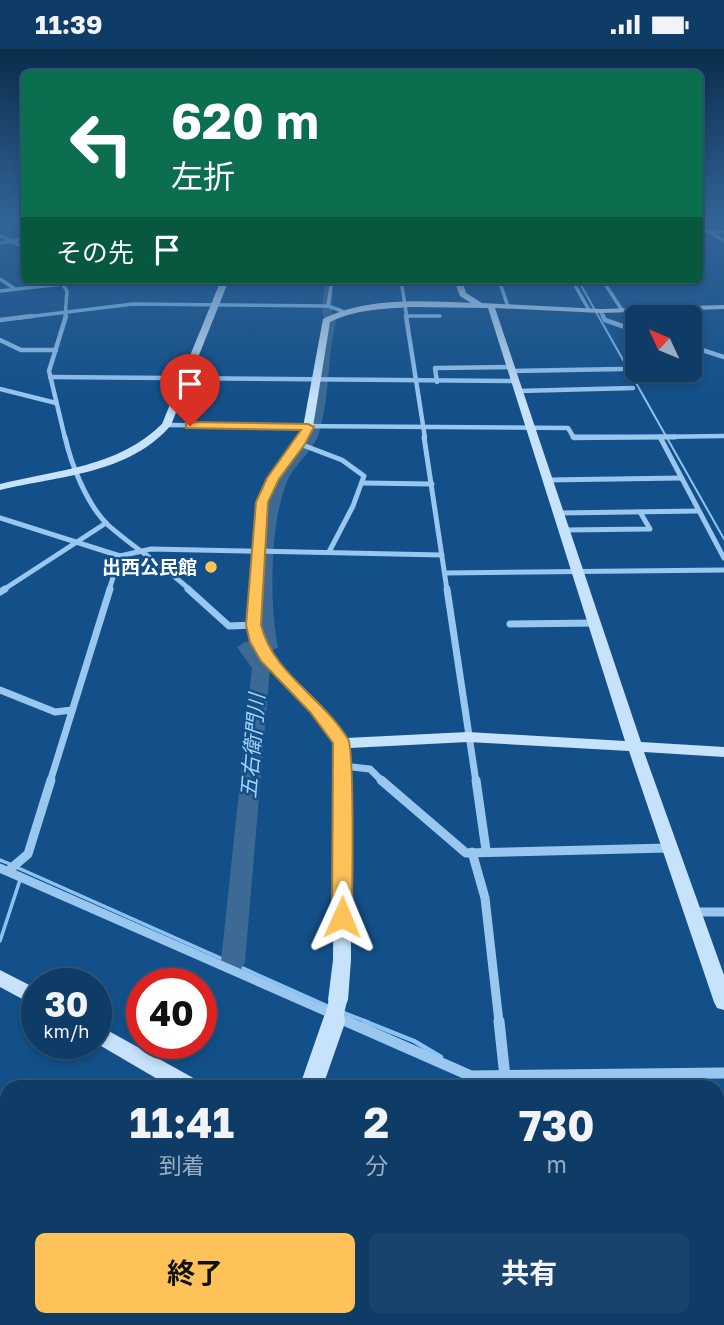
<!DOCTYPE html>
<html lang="ja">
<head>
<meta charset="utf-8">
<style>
	body { margin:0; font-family:"Golos Text","Noto Sans JP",sans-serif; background:#17436d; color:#f1f3f6; height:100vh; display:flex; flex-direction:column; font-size:26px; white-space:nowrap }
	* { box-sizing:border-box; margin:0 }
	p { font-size:23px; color:#9badc0 }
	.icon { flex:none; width:38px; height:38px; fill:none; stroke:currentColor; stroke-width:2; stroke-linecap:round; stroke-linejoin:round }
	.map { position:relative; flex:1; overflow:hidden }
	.details { position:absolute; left:0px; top:1031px; width:724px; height:247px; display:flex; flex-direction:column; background:#0e3c67; border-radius:21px 21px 0 0; box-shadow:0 4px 10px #0003,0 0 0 2px #2e567b }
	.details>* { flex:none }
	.banner { position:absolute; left:21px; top:21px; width:682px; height:214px; border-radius:10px; box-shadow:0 4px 10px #0003,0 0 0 2px #2e567b; background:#0b6e4f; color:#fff; overflow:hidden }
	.needle { width:46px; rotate:314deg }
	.tools { position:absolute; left:625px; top:256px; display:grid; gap:14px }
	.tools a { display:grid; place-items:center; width:77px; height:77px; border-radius:10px; background:#0e3c67; box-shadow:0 4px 10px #0003,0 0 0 2px #2e567b; font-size:35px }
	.speed { position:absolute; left:21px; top:919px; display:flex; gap:14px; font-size:35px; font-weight:700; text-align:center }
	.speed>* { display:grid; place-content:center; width:91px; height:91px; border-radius:50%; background:#0e3c67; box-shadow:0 4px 10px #0003,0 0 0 2px #2e567b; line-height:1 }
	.speed small { font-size:18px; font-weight:400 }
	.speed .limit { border:10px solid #d22; background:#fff; color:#111 }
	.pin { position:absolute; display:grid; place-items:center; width:60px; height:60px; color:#fff; margin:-72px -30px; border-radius:50% 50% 50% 0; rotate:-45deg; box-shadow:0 0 7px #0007 }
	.pin .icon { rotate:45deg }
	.me { position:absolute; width:77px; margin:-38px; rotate:1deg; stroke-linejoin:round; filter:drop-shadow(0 0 5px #0008) }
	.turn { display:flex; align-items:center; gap:24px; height:147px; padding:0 35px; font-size:32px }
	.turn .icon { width:91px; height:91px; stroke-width:2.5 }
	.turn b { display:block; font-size:49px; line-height:60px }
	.then { display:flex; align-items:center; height:66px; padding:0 35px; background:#0003; gap:14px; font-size:26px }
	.eta { display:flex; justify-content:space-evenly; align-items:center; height:119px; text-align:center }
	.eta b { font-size:42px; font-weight:700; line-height:49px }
	.button { display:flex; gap:14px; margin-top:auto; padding:14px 35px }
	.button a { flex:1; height:80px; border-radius:10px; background:#ffc258; color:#111; font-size:28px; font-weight:700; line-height:80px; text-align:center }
	.button a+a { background:#17436d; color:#f1f3f6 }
	.status { display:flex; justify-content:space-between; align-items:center; height:49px; padding:0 35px; background:#0e3c67; direction:ltr }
	.status svg { height:19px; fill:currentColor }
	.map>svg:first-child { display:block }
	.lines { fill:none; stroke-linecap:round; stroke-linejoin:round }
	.stream-far2 { stroke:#8bc4f3; stroke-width:2 }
	.stream-far1 { stroke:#8bc4f3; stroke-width:3.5 }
	.stream { stroke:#8bc4f3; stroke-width:4.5 }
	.river { fill:#3d6a95; fill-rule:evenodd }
	.street-far5 { stroke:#99c7f0; stroke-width:3.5 }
	.street-far4 { stroke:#99c7f0; stroke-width:4.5 }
	.street-far3 { stroke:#99c7f0; stroke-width:5 }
	.street-far2 { stroke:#99c7f0; stroke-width:7 }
	.street-far1 { stroke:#99c7f0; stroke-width:9 }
	.street { stroke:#99c7f0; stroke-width:11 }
	.secondary { fill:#c7e2fb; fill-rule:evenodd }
	.secondary-bridge-far1 { stroke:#c7e2fb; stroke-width:18 }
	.secondary-bridge { stroke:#c7e2fb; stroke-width:22 }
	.route { fill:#ffc258; stroke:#a67e39; stroke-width:2 }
	.poi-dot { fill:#ffc258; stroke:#135089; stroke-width:2.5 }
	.labels { text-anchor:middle; stroke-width:5; stroke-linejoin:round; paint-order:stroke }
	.poi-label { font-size:19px; font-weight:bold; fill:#fff; stroke:#135089; text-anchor:end }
	.water-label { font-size:21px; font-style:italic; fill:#a5d1f8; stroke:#135089 }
</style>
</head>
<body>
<div class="status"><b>11:39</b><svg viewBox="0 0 49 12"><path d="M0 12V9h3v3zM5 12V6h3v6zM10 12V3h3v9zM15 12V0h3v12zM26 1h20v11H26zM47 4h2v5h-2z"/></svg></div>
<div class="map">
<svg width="724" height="1276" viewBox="0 0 724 1276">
	<rect width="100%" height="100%" fill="#135089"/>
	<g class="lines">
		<path class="stream-far2" d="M 578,231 L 724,490"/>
		<g class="stream-far1">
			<path d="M 0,811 L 10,815"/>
			<path d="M 16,818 L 330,958"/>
			<path d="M 0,892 L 20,831"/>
			<path d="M 342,963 L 368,973"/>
		</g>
		<g class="stream">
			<path d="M 364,972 L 414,992 L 441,1008"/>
			<path d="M 718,1218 L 724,1223"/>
		</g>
		<path class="river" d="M 325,231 L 333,231 L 332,264 L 336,272 C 327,309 330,348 319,384 C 313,403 294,415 287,433 C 270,472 269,556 278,598 L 270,603 L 257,603 L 270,619 L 245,913 L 241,920 L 233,923 L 225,920 L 221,913 L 252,619 L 237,598 L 245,593 L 261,593 L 258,540 L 265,466 L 273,433 L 307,384 L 326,272 L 322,264 Z"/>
		<g class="street-far5">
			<path d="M 0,174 L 7,172"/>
			<path d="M 700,177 L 724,192"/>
			<path d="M 710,182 L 724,183"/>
			<path d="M 0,186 L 24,199"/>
			<path d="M 0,194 L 24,190"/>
			<path d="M 0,230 L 15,240"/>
			<path d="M 37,231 L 32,232 L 39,237"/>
			<path d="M 60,231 L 67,242 L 65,269"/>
			<path d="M 332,231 L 328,257 L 342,262"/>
			<path d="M 401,231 L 407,269"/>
			<path d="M 499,231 L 508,258"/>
			<path d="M 572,231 L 589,261"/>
			<path d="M 605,235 L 622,261"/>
			<path d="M 0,242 L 62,235"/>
			<path d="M 600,262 L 604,269"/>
			<path d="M 406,267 L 440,267"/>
			<path d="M 18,269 L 133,255 L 328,257"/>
		</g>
		<g class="street-far4">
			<path d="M 406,267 L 425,389"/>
			<path d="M 603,267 L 605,271 L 637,282"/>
			<path d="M 0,271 L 32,267"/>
			<path d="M 0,291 L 21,301 L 56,301"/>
			<path d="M 690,297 L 724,308"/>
			<path d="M 511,322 L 622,320"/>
			<path d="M 50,328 L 514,332"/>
			<path d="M 437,333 L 435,319 L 510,318"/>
			<path d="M 0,340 L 56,354"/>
			<path d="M 518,342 L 633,339"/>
			<path d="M 166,376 L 568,379 L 574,389 L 724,387"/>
			<path d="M 65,389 L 49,322 L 66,267"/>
		</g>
		<g class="street-far3">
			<path d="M 65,388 C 71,415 87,456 108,476 C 134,499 164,517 190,541"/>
			<path d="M 424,388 L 447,541"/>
			<path d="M 573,388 L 675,388"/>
			<path d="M 660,388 L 724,509"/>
			<path d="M 300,395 L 342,411 L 364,427 L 353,457 L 329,503"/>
			<path d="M 548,431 L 681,429"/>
			<path d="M 363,434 L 432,435"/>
			<path d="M 560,464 L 698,462"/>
			<path d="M 0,469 L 120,507 L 109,541"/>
			<path d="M 565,481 L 650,480 L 640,463"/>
			<path d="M 120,507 L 151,500 L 442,506"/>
			<path d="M 445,524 L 724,521"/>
			<path d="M 3,541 L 106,474"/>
		</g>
		<g class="street-far2">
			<path d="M 188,540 L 229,577 L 254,576"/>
			<path d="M 447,540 L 476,733"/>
			<path d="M 0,543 L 5,540"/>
			<path d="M 510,575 L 596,574"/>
			<path d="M 0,641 L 55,663 L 72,661"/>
			<path d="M 343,717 L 370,720 L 383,733"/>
			<path d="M 50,733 L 110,540"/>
		</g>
		<g class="street-far1">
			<path d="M 381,731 L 466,804 L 668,799"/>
			<path d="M 476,731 L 486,801"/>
			<path d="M 472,803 L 485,849 L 499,973"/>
			<path d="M 0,819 L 350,973"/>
			<path d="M 8,822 L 28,805 L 51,731"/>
			<path d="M 695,863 L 724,863"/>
		</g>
		<g class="street">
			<path d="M 346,972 L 471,1027 L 724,1024"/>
			<path d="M 499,972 L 505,1028"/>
			<path d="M 473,1028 L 485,1038"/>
			<path d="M 718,1230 L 724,1235"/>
		</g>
		<g class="secondary">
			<path d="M 221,231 L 229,231 L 171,376 C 130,425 58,427 0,441 L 0,435 C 56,421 119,418 162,375 Z"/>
			<path d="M 454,231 L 462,231 L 466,244 L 482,254 L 601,260 L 724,256 L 724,260 L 601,264 L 495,259 L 641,693 L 724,698 L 724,708 L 644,703 L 724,926 L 724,961 L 717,959 L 714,953 L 629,702 L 468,693 L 350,699 L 351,911 L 348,951 L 345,957 L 338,959 L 331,957 L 328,951 L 333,911 L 335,694 L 311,662 L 262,612 L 251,593 L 248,576 L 257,453 L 268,429 L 295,394 L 303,378 L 323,270 C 367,248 423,252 471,254 L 460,247 ZM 412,258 L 488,259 L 625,692 L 468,683 L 346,689 C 337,677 329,665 319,654 C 295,628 269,612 260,576 L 267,453 L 278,430 L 305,395 L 313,378 L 330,273 C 356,260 383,260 412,258 Z"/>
			<path d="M 0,921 L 37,940 L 37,958 L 0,938 Z"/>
			<path d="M 96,975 L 197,1031 L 200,1038 L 171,1038 L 96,994 Z"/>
			<path d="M 169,1270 L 194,1270 L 192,1276 L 167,1276 Z"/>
			<path d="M 616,1270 L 650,1270 L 652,1276 L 618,1276 Z"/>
		</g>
		<path class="secondary-bridge-far1" d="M 333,973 L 338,951"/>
		<path class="secondary-bridge" d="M 311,1038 L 334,972"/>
	</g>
	<linearGradient id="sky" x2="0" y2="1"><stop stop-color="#0a2c4b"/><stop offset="0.49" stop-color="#336497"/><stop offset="1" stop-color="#336497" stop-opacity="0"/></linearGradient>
	<rect width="724" height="351" fill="url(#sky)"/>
	<path class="route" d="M 190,373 L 308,375 L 314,378 L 305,395 L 279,430 L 268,453 L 261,576 C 272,623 323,649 348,690 C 355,701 352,844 352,868 L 349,873 L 342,876 L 335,873 L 332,868 L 333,694 L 310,663 L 261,612 L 250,593 L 246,576 L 256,453 L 267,429 L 301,381 L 186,379 L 186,374 Z"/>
	<circle class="poi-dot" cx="211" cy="518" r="7"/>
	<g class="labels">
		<g class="poi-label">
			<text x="197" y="525">出西公民館</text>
		</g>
		<g class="water-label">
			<text transform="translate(253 697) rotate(-85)" y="7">五右衛門川</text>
		</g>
	</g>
</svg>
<div class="tools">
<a><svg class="needle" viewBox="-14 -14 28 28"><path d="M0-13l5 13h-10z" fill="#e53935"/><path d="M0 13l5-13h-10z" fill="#9badc0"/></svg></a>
</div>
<div class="speed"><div>30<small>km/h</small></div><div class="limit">40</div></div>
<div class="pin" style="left:190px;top:377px;background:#d93025"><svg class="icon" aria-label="arrive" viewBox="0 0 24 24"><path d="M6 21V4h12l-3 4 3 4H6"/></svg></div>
<svg class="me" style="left:342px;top:868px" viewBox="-20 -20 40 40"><path d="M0-17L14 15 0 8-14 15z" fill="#ffc258" stroke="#fff" stroke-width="4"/></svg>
<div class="banner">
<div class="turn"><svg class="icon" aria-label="left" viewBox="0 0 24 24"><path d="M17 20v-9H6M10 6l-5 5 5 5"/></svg><div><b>620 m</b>左折</div></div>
<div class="then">その先<svg class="icon" aria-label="arrive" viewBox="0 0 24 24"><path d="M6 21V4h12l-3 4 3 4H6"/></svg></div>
</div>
<section class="details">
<div class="eta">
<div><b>11:41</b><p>到着</p></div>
<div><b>2</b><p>分</p></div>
<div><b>730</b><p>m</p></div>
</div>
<div class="button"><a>終了</a><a>共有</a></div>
</section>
</div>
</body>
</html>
